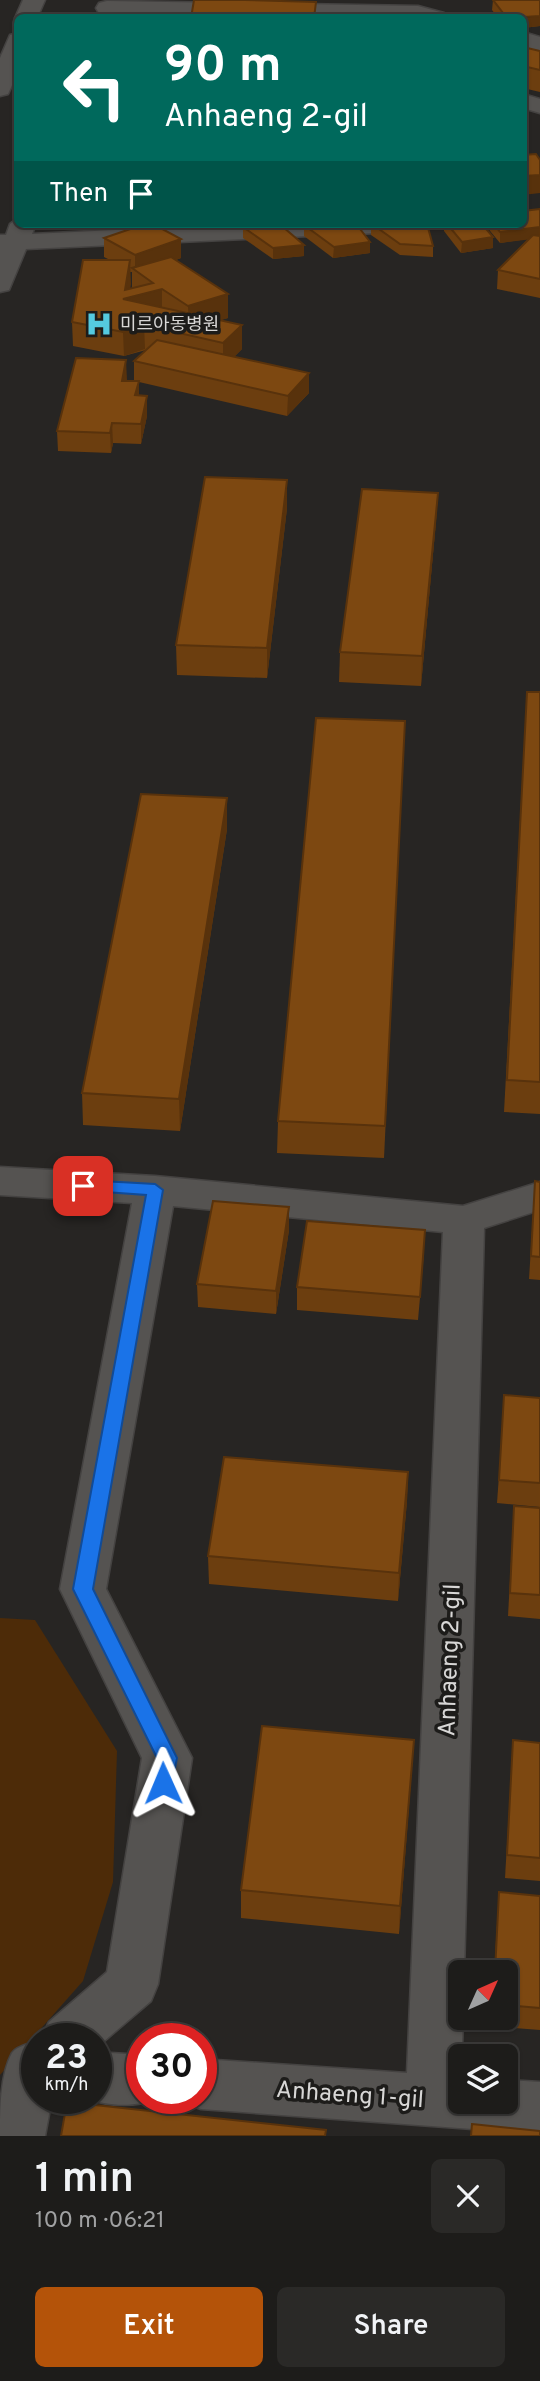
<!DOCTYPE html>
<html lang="en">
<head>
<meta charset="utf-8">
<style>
	body { margin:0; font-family:Overpass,"Noto Sans KR",sans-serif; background:#2a2927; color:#f1f3f6; height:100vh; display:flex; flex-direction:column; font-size:26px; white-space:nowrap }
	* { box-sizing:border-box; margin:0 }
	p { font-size:23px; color:#a0a1a2 }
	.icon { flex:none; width:38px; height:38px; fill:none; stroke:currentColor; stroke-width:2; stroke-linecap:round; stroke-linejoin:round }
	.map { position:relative; height:2136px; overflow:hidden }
	.drawer { display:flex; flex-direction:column; background:#1d1c1a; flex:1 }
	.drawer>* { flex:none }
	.banner { position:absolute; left:14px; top:14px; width:513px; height:214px; border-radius:10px; box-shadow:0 2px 5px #0004,0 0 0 2px #3b3a39; background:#00695c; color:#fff; overflow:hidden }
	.needle { width:46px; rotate:45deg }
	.tools { position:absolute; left:448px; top:1960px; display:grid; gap:14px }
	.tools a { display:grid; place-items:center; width:70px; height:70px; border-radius:10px; background:#1d1c1a; box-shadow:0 2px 5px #0004,0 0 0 2px #3b3a39; font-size:35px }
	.speed { position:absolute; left:21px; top:2023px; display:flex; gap:14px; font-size:35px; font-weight:700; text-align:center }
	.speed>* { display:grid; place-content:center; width:91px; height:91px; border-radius:50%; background:#1d1c1a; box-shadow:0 2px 5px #0004,0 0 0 2px #3b3a39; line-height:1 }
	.speed small { font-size:18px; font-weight:400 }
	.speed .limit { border:10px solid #d22; background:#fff; color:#111 }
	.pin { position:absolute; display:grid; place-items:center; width:60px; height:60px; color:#fff; margin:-30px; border-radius:14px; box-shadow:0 4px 10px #0006 }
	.me { position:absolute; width:77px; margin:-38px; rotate:359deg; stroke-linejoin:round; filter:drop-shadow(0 0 5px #0008) }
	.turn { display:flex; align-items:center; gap:24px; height:147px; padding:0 35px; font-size:32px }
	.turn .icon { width:91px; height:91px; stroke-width:2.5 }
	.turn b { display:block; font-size:49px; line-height:60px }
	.then { display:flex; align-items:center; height:66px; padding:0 35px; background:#0003; gap:14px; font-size:26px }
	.round { display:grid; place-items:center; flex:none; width:74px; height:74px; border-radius:10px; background:#2a2927 }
	.head { display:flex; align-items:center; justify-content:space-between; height:119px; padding:0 35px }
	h1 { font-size:42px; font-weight:600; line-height:52px }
	.action { display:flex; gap:14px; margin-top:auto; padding:14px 35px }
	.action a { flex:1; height:80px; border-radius:10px; background:#b45309; color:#fff; font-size:28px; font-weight:600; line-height:80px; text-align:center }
	.action a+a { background:#2a2927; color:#f1f3f6 }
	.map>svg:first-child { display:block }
	.green { fill:#4d2b08 }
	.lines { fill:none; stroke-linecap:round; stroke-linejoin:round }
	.minor-casing { stroke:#444241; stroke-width:3 }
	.minor { fill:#555351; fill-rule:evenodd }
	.wall { fill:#6c3e0f; fill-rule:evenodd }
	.shaded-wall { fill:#58320c }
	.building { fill:#7d4811; stroke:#58320c; stroke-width:2 }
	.route { fill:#1a73e8; stroke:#114b97; stroke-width:2 }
	.labels { text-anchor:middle; stroke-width:7; stroke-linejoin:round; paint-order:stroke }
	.far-poi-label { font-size:18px; fill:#d8d7d6; stroke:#1d1c1a; text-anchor:start }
	.near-street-label { font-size:24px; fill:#d8d7d6; stroke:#1d1c1a }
</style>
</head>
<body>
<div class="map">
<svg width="540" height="2136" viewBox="0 0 540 2136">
	<rect width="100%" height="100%" fill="#272523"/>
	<path class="green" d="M 0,1618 L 35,1620 L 117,1751 L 113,1882 L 83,1981 L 0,2075 Z"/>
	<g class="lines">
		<g class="minor-casing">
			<g id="minor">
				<path d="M 23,0 L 45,0 L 37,18 L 18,18 L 18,22 L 15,18 Z"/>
				<path d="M 107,1 L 418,6 L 444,13 L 447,18 L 291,18 L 99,13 L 96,8 L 99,3 Z"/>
				<path d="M 523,32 L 540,37 L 540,51 L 523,46 Z"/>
				<path d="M 18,33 L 18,72 L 8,94 L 0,96 L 0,58 L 10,35 Z"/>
				<path d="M 523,94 L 540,99 L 540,113 L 523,108 Z"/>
				<path d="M 18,218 L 18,224 L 36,224 L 32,234 L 240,224 L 412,224 L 408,229 L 399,232 L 26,249 L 9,290 L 0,292 L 0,235 L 6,235 L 10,224 Z"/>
				<path d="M 0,1167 L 155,1176 L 463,1206 L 540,1182 L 540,1210 L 484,1228 L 464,1972 L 460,1972 L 460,2018 L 463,2018 L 460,2102 L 506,2102 L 506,2080 L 540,2082 L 540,2134 L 201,2109 L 182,2102 L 180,2098 L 201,2098 L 201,2059 L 407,2073 L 443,1232 L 173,1206 L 106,1589 L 192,1758 L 158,1984 L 151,2001 L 96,2048 L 96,2039 L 41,2039 L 49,2022 L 107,1972 L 142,1758 L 60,1589 L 132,1203 L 0,1195 Z"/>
				<path d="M 37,2041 L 37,2098 L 52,2098 L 45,2136 L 0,2136 C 0,2111 0,2075 12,2053 C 17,2046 29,2044 37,2041 Z"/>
				<path d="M 96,2052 L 142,2055 L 142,2098 L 160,2098 C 137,2107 109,2107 86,2098 L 96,2098 Z"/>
			</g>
		</g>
		<use href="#minor" class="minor"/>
	</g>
	<g class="wall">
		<path d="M 493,0 L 540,26 L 523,28 L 523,18 L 498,18 L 492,10 Z"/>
		<path d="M 523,47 L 540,51 L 540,92 L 523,88 Z"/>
		<path d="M 540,209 L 540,298 L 497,289 L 498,270 L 528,239 L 500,243 L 486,226 L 486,224 L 523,224 Z"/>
		<path d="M 371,224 L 433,246 L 433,257 L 400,255 L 371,235 Z"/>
		<path d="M 444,224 L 482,224 L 493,248 L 461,253 L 444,231 Z"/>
		<path d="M 304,225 L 370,242 L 370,253 L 333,258 L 304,236 Z"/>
		<path d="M 243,227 L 304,256 L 273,259 L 243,238 Z"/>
		<path d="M 104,238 L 181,258 L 176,260 L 228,294 L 228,318 L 220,320 L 242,325 L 242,349 L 234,357 L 309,393 L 287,416 L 139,382 L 139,396 L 147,396 L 147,416 L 141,444 L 113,443 L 111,453 L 58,451 L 57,431 L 126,381 L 134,381 L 134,361 L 146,350 L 124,356 L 73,346 L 72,322 L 110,260 L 104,257 ZM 130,272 L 132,272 L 132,288 L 130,289 Z"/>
		<path d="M 287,480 L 287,508 L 267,678 L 177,675 L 176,645 Z"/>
		<path d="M 438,493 L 436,521 L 421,686 L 339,682 L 340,652 Z"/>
		<path d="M 527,692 L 540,692 L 540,1114 L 504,1112 Z"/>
		<path d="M 405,721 L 384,1158 L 277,1153 L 278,1121 Z"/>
		<path d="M 227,798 L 227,829 L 180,1131 L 83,1125 L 82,1093 Z"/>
		<path d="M 535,1181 L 540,1182 L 540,1280 L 529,1279 Z"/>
		<path d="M 289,1207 L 289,1230 L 276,1314 L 198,1307 L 197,1284 Z"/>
		<path d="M 424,1253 L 418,1320 L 297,1310 L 297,1287 Z"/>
		<path d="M 540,1398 L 540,1507 L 497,1503 L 503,1419 Z"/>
		<path d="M 408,1472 L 407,1501 L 398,1601 L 209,1584 L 208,1556 Z"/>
		<path d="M 514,1506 L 540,1508 L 540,1619 L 508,1616 Z"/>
		<path d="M 414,1740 L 399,1934 L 241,1918 L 241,1890 Z"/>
		<path d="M 513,1740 L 540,1743 L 540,1881 L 505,1878 Z"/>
		<path d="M 499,1892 L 540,1896 L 540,2030 L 491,2026 L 492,2018 L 506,2018 L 506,1972 L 494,1972 Z"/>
	</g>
	<g class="shaded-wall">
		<path d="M 540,16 L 540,26 L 523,28 L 523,18 Z"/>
		<path d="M 528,101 L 526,123 L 523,125 L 523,104 Z"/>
		<path d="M 540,175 L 540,193 L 523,195 L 523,176 Z"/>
		<path d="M 540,227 L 540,238 L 500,243 L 500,232 Z"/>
		<path d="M 493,237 L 493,248 L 461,253 L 462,242 Z"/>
		<path d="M 181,239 L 181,258 L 139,273 L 135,271 L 135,255 Z"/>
		<path d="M 370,242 L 370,253 L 333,258 L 334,247 Z"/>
		<path d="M 304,245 L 304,256 L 273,259 L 273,248 Z"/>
		<path d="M 130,260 L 131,284 L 129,297 L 162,289 L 162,312 L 124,322 L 125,290 Z"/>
		<path d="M 228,294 L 228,318 L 189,330 L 188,306 Z"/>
		<path d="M 144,325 L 145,349 L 124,356 L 123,332 Z"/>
		<path d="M 242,325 L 242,349 L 223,367 L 223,343 Z"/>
		<path d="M 126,360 L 127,380 L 122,400 L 122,381 Z"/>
		<path d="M 309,373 L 309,393 L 287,416 L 288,396 Z"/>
		<path d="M 139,381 L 139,401 L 135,395 Z"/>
		<path d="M 147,396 L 147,416 L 141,444 L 141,424 Z"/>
		<path d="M 112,423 L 113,443 L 111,453 L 110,433 Z"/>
		<path d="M 287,480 L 287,508 L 267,678 L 267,648 Z"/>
		<path d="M 438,493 L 436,521 L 421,686 L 422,656 Z"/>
		<path d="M 227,798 L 227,829 L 180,1131 L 179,1099 Z"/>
		<path d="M 289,1207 L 289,1230 L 276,1314 L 276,1291 Z"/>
		<path d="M 408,1472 L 407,1501 L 398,1601 L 399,1573 Z"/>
		<path d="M 414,1740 L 412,1768 L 399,1934 L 400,1906 Z"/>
	</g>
	<g class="building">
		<path d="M 194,0 L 245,0 L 316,2 L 314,18 L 191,18 Z"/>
		<path d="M 493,0 L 540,0 L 540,16 L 507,18 Z"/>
		<path d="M 398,14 L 411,18 L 392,18 Z"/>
		<path d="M 523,47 L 540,51 L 540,70 L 523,66 Z"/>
		<path d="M 536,154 L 540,160 L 540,175 L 523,176 L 523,155 Z"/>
		<path d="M 540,209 L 540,227 L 500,232 L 494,224 L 523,224 L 523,211 Z"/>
		<path d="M 145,224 L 153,224 L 181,239 L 135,255 L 104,238 Z"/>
		<path d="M 372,224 L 427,224 L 433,246 L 400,244 Z"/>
		<path d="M 447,224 L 482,224 L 493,237 L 462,242 Z"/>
		<path d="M 304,225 L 357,225 L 370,242 L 334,247 Z"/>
		<path d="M 243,227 L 283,227 L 304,245 L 273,248 Z"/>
		<path d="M 533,235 L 540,236 L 540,279 L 498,270 Z"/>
		<path d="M 171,257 L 228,294 L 188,306 L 162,289 L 123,299 L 242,325 L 223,343 L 144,325 L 123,332 L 72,322 L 83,260 L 130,260 L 125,290 L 153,283 L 132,268 Z"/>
		<path d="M 157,340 L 309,373 L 288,396 L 134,361 Z"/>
		<path d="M 76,358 L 126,360 L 122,381 L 139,381 L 135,395 L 147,396 L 141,424 L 112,423 L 110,433 L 57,431 Z"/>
		<path d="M 205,477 L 287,480 L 267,648 L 176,645 Z"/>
		<path d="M 362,489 L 438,493 L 422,656 L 340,652 Z"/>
		<path d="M 527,692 L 540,692 L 540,1082 L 507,1080 Z"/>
		<path d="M 316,718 L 405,721 L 385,1126 L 278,1121 Z"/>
		<path d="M 141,794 L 227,798 L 179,1099 L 82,1093 Z"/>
		<path d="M 535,1181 L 540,1182 L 540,1257 L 531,1256 Z"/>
		<path d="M 213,1201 L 289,1207 L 276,1291 L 197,1284 Z"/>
		<path d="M 307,1221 L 425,1230 L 420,1297 L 297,1287 Z"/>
		<path d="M 504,1395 L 540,1398 L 540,1483 L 499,1480 Z"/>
		<path d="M 224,1457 L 408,1472 L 399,1573 L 208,1556 Z"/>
		<path d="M 514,1506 L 540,1508 L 540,1595 L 510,1593 Z"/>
		<path d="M 262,1726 L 414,1740 L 400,1906 L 241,1890 Z"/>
		<path d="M 513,1740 L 540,1743 L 540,1858 L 507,1855 Z"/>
		<path d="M 499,1892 L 540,1896 L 540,2008 L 506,2005 L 506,1972 L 495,1972 Z"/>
		<path d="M 67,2102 L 326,2130 L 325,2136 L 61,2136 Z"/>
		<path d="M 472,2124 L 540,2131 L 540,2136 L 471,2136 Z"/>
	</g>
	<path class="route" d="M 83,1180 L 155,1184 L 163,1190 L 93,1589 L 177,1758 L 171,1789 L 163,1792 L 156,1789 L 153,1783 L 157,1758 L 73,1589 L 146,1195 L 77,1190 L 74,1186 Z"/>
	<defs>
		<g id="hospital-bare" transform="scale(2.1)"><path d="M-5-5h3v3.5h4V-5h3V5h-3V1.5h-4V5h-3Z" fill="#55cadf" stroke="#1d1c1a" stroke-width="2.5" paint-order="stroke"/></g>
	</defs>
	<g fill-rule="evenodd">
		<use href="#hospital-bare" x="99" y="324"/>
	</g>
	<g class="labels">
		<g class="far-poi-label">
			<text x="120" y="330">미르아동병원</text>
		</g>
		<g class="near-street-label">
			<text transform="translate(449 1660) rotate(-88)" y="8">Anhaeng 2-gil</text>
			<text transform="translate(350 2094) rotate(4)" y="8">Anhaeng 1-gil</text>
		</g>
	</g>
</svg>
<div class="tools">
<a><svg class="needle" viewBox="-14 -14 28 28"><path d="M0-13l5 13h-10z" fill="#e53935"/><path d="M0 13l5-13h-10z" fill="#a0a1a2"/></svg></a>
<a><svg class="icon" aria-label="layers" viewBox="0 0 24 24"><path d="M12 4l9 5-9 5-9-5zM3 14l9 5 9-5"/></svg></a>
</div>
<div class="speed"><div>23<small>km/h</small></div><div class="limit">30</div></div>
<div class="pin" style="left:83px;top:1186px;background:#d93025"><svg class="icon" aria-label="arrive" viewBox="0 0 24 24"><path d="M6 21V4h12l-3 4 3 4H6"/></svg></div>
<svg class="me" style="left:163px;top:1783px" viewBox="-20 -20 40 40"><path d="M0-17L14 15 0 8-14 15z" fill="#1a73e8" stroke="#fff" stroke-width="4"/></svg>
<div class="banner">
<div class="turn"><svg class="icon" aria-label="left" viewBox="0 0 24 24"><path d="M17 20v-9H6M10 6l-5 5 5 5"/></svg><div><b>90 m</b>Anhaeng 2-gil</div></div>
<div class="then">Then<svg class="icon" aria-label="arrive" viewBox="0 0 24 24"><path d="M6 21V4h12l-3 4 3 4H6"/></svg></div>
</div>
</div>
<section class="drawer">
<div class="head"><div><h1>1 min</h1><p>100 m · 06:21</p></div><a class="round"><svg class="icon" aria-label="close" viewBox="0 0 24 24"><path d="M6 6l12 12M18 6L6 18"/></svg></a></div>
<div class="action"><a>Exit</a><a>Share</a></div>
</section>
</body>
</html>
